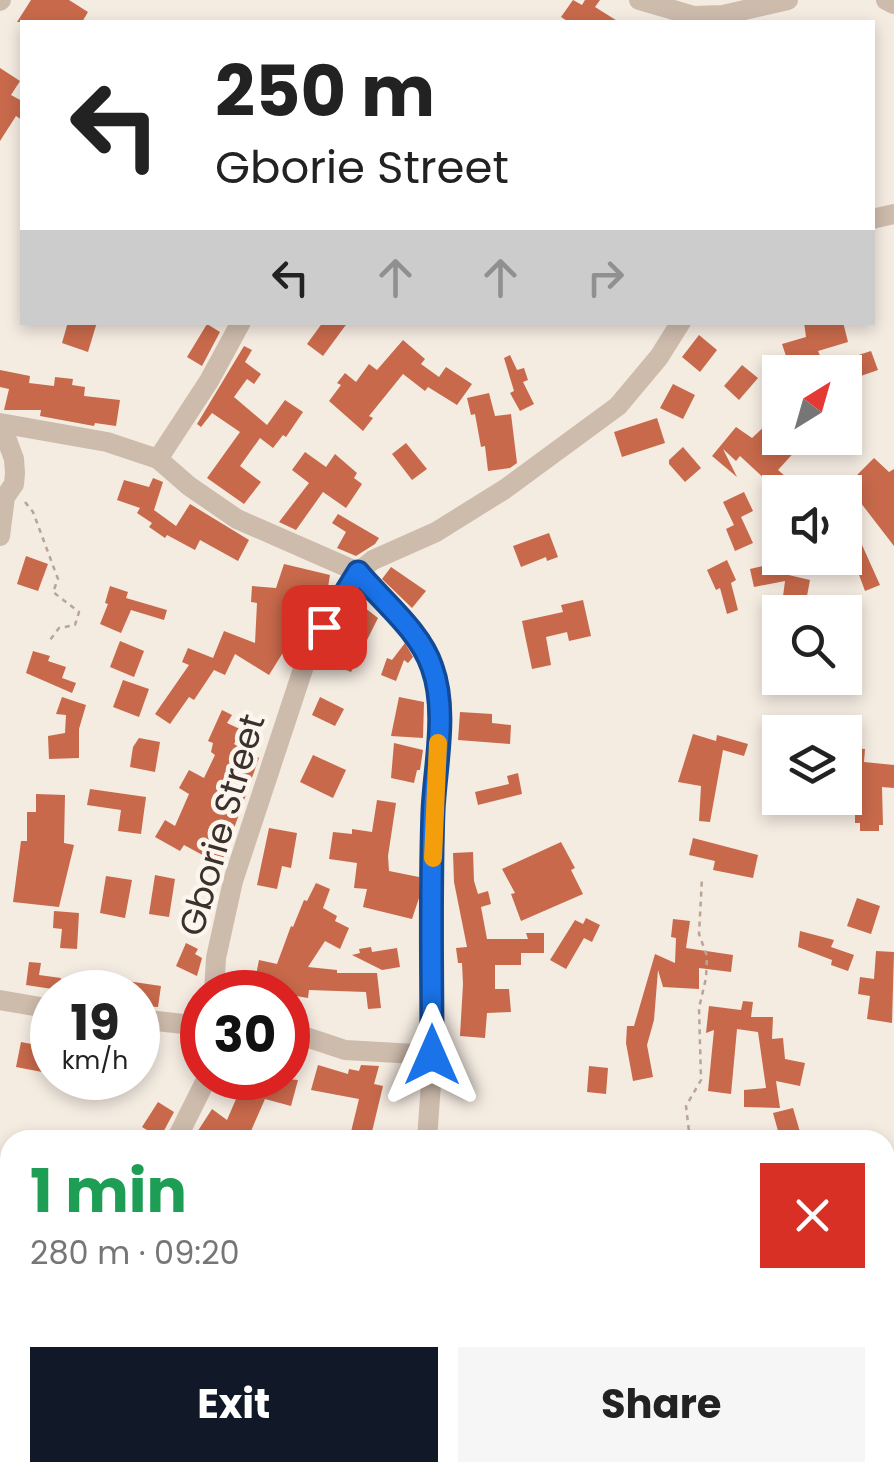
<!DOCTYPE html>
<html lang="en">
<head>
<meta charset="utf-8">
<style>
	body { margin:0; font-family:Poppins,sans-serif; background:#f6f6f6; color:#222; height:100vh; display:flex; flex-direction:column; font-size:38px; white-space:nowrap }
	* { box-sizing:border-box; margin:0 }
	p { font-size:32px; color:#767676 }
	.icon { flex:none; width:55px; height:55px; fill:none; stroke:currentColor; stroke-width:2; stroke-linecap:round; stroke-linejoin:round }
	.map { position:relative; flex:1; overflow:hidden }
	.panel { position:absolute; left:0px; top:1130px; width:895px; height:352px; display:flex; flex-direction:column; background:#fff; border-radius:30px 30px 0 0; box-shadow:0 5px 15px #0003 }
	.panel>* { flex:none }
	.guide { position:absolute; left:20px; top:20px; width:855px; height:305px; border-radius:0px; box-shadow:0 5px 15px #0003; background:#fff; color:#222; overflow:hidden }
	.needle { width:65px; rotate:37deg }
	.tools { position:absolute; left:762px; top:355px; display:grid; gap:20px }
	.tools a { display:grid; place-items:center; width:100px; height:100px; border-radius:0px; background:#fff; box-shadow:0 5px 15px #0003; font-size:50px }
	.speed { position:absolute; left:30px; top:970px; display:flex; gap:20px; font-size:50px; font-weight:700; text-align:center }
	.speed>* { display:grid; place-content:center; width:130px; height:130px; border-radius:50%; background:#fff; box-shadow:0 5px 15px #0003; line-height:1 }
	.speed small { font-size:25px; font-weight:400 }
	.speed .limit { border:15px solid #d22; background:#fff; color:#111 }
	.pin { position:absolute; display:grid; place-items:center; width:85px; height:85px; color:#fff; margin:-42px; border-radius:20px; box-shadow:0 5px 15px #0006 }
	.me { position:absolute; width:110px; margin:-55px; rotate:0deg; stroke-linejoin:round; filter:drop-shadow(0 0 8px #0008) }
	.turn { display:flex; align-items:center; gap:35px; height:210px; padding:0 30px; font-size:45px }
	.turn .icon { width:130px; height:130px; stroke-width:2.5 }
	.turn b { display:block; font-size:70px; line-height:85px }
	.lanes { display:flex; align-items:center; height:95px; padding:0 30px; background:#0003; justify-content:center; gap:50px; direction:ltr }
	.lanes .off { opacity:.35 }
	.round { display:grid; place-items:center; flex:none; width:105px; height:105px; border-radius:0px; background:#f6f6f6 }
	.head { display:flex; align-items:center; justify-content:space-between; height:170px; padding:0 30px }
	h1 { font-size:60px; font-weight:700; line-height:75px; color:#1e9e55 }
	.button { display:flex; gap:20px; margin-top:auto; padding:20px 30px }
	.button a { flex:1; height:115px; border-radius:0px; background:#111827; color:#fff; font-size:40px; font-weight:700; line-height:115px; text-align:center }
	.button a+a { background:#f6f6f6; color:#222 }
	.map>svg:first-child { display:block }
	.building { fill:#c8694b }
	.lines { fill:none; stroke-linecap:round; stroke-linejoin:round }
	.path { stroke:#b9a596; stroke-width:2.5; stroke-dasharray:5 5; stroke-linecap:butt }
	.minor { stroke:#cdbbac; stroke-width:20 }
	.route-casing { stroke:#114b97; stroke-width:25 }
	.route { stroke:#1a73e8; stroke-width:18 }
	.slow { stroke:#f59e0b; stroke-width:18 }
	.labels { text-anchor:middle; stroke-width:9; stroke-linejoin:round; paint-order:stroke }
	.street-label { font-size:35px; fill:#3b302b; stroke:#fbf5ee }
</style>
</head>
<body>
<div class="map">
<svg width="894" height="1481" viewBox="0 0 894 1481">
	<rect width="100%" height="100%" fill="#f4ebe1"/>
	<g class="building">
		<path d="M 31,0 L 69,0 L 88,12 L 82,22 L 17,22 Z"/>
		<path d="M 573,0 L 582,5 L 585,0 L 600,0 L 595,7 L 619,22 L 569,22 L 561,17 Z"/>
		<path d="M 0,68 L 20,81 L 11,95 L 22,101 L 22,120 L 16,116 L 0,141 Z"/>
		<path d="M 68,322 L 97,322 L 88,352 L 62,343 Z"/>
		<path d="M 323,322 L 348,322 L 323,356 L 307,344 Z"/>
		<path d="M 804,322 L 843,322 L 848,342 L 818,351 L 827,372 L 780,372 L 789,365 L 782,344 L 806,337 Z"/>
		<path d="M 207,324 L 220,332 L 202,366 L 187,357 Z"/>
		<path d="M 699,335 L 717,350 L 700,372 L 682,357 Z"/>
		<path d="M 403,340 L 425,359 L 421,364 L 439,377 L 446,367 L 472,384 L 457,405 L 428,387 L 425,391 L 403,374 L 369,416 L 373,418 L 363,431 L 329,401 L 341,385 L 337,383 L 345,373 L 356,382 L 369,364 L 377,370 Z"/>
		<path d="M 244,346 L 252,350 L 245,362 L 261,374 L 254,384 L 247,379 L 234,397 L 267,425 L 285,400 L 303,412 L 286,437 L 283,435 L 273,448 L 260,438 L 240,466 L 261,482 L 244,504 L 207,478 L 240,432 L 212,413 L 201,427 L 197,424 Z"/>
		<path d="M 871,351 L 878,370 L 852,379 L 846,359 Z"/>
		<path d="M 510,355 L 517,370 L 524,368 L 528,380 L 523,382 L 534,404 L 520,411 L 510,393 L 514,391 L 504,358 Z"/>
		<path d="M 742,365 L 758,378 L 739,400 L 724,386 Z"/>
		<path d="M 0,370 L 30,376 L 29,383 L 54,386 L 55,377 L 73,379 L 72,385 L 85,387 L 84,396 L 120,400 L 116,426 L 95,423 L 94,426 L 40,416 L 41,410 L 4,410 L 9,389 L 0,387 Z"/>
		<path d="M 673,384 L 695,395 L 683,419 L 660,408 Z"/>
		<path d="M 489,393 L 495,416 L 511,414 L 517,463 L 510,468 L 488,471 L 485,446 L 481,447 L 475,414 L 471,415 L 467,398 Z"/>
		<path d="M 657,418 L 665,443 L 622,457 L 614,432 Z"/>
		<path d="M 769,422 L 780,432 L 780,438 L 786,438 L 798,448 L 778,470 L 792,482 L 778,498 L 763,485 L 767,481 L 740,456 L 736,461 L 723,449 L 737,477 L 712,456 L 736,427 L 752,438 Z"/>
		<path d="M 406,443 L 427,469 L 412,480 L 392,454 Z"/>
		<path d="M 683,447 L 701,468 L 685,482 L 669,464 L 669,460 Z"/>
		<path d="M 305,452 L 326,467 L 335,454 L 357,473 L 354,478 L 362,484 L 346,508 L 323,492 L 296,530 L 279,522 L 309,483 L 292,470 Z"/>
		<path d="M 874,458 L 889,472 L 894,469 L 894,546 L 847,485 Z"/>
		<path d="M 153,478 L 163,482 L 154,510 L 176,526 L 190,504 L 249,540 L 238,561 L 200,540 L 195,550 L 167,535 L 165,538 L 149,527 L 152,523 L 137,513 L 140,508 L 117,500 L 124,480 L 149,487 Z"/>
		<path d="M 744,492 L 753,511 L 741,517 L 753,543 L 735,551 L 726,529 L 734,525 L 723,502 Z"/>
		<path d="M 845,507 L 880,585 L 865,591 L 855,564 L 849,567 L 845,558 Z"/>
		<path d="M 338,514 L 379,538 L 375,544 L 356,556 L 337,548 L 346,532 L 332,523 Z"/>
		<path d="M 549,533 L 558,557 L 547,561 L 546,557 L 521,567 L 513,546 Z"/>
		<path d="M 26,556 L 48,564 L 38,591 L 17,584 Z"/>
		<path d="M 727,560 L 736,580 L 731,583 L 738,610 L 727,614 L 720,588 L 716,590 L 707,570 Z"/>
		<path d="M 780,562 L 780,573 L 810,580 L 804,612 L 781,612 L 785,581 L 754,587 L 750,569 Z"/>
		<path d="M 284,564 L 330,575 L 326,599 L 315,616 L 286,611 L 284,651 L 269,675 L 235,654 L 225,675 L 214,670 L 194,700 L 189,697 L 170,724 L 155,714 L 189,665 L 182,662 L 188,648 L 213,658 L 224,631 L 255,643 L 257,603 L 251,602 L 252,586 L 276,588 Z"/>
		<path d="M 391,567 L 426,591 L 412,608 L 382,579 Z"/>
		<path d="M 110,586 L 128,592 L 126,598 L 167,610 L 164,620 L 131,610 L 121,633 L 100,624 L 108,604 L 105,603 Z"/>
		<path d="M 583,600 L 591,636 L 569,641 L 567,632 L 546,637 L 551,665 L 532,669 L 522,621 L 563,612 L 561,605 Z"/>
		<path d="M 360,604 L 378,618 L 351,672 L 332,664 Z"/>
		<path d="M 120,641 L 144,651 L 134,677 L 110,667 Z"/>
		<path d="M 405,643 L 413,657 L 408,663 L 404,660 L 396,681 L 381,675 L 387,658 L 392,660 Z"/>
		<path d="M 33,651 L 50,656 L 48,661 L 66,667 L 62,678 L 76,683 L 72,693 L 26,673 Z"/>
		<path d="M 845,667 L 859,670 L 854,693 L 809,682 L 810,678 L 845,678 Z"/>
		<path d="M 123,680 L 149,689 L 139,717 L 113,707 Z"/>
		<path d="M 62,697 L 86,705 L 79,729 L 79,758 L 49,759 L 48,736 L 65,733 L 66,715 L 56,714 Z"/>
		<path d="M 320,697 L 344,709 L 335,726 L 312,715 Z"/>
		<path d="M 399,697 L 424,702 L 423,738 L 391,736 Z"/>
		<path d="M 222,710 L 232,715 L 227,723 L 242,730 L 234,744 L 259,758 L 221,865 L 184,845 L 180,851 L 155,837 L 165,820 L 175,826 L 189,794 L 179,788 L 189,770 L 204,778 L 215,755 L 211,752 L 213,743 L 208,741 Z"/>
		<path d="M 460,712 L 492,714 L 492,723 L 511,725 L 510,744 L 458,740 Z"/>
		<path d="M 693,734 L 716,741 L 717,735 L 748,744 L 744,756 L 723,750 L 710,822 L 699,821 L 701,786 L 678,782 Z"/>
		<path d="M 139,738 L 160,742 L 155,772 L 130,767 L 133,747 Z"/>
		<path d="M 394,743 L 423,750 L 420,770 L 417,770 L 414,783 L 391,778 Z"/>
		<path d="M 852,748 L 865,749 L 864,762 L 894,765 L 894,788 L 882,787 L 883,825 L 879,825 L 879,831 L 860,831 L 860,823 L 855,823 L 855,784 L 850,784 Z"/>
		<path d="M 313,755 L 346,770 L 333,798 L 300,782 Z"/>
		<path d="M 518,773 L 522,794 L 478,805 L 475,792 L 509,784 L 507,776 Z"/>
		<path d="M 90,789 L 146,797 L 141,834 L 118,831 L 121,810 L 87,805 Z"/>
		<path d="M 36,794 L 65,795 L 64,843 L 74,845 L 59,907 L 13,902 L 21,841 L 27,841 L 27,812 L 36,812 Z"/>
		<path d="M 377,800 L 396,803 L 388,856 L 389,871 L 419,877 L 419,898 L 412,919 L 363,907 L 367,889 L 354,888 L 357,863 L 329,859 L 333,832 L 352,834 L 352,829 L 372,832 Z"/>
		<path d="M 269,828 L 297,833 L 291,868 L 282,866 L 277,889 L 257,885 Z"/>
		<path d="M 693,838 L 758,855 L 753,878 L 713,870 L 715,861 L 689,855 Z"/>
		<path d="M 561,842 L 575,868 L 571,870 L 583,894 L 521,921 L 511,894 L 515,893 L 502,869 Z"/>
		<path d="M 473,852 L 474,881 L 478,894 L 488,891 L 491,904 L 481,907 L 487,939 L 528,939 L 526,933 L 544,933 L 544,953 L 521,953 L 521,965 L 495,965 L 495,989 L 509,989 L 511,1012 L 487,1013 L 485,1038 L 460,1036 L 463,984 L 462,963 L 458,963 L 456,948 L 467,947 L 454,882 L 453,853 Z"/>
		<path d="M 155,875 L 175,879 L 169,917 L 149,914 Z"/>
		<path d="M 106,876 L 132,880 L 125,918 L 100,913 Z"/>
		<path d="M 316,883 L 330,889 L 323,908 L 337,916 L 335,921 L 349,928 L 340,949 L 325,941 L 308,967 L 337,970 L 337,973 L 377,973 L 381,1008 L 368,1009 L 366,992 L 309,990 L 308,998 L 273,992 L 274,984 L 255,980 L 259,960 L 277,964 L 291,926 L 293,927 L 304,900 L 307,901 Z"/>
		<path d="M 857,898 L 880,906 L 871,934 L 847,926 Z"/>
		<path d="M 54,911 L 79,913 L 77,949 L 60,948 L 62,929 L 53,928 Z"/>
		<path d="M 586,918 L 600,925 L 592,942 L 584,938 L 566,969 L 550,960 L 575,920 L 583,924 Z"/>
		<path d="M 673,919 L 690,921 L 686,948 L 733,955 L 731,972 L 699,968 L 699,989 L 663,987 L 658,970 L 654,1020 L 647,1045 L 653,1077 L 633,1081 L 626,1043 L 627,1026 L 634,1026 L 655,954 L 675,963 L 676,938 L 671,937 Z"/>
		<path d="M 800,931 L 834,940 L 831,947 L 854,955 L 848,971 L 831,965 L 832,960 L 798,947 Z"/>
		<path d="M 186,943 L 198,949 L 195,954 L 202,958 L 197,976 L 176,966 Z"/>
		<path d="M 371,947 L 372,952 L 397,948 L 400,967 L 382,970 L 352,955 L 360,953 L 359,949 Z"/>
		<path d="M 876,951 L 894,952 L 892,1023 L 867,1019 L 870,996 L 858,994 L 860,977 L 874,979 Z"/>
		<path d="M 29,962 L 41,963 L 39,975 L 61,978 L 59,990 L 26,985 Z"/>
		<path d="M 127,981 L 161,986 L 158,1007 L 138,1006 L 138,992 L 125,992 Z"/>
		<path d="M 743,1001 L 753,1002 L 751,1017 L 773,1017 L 772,1039 L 783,1038 L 785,1059 L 805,1063 L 800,1086 L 776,1081 L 780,1108 L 744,1107 L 744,1090 L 766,1088 L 758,1032 L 737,1029 L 731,1094 L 708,1091 L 714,1030 L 706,1033 L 709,1006 L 741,1010 Z"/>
		<path d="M 21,1042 L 47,1047 L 42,1072 L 16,1067 Z"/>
		<path d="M 318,1065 L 348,1074 L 349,1069 L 359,1071 L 361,1065 L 379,1066 L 374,1084 L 383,1086 L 370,1140 L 349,1140 L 359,1099 L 311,1090 Z"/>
		<path d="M 589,1066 L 608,1068 L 606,1094 L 587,1092 Z"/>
		<path d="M 245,1078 L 274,1089 L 278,1078 L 298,1080 L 291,1106 L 265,1099 L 247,1140 L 192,1140 L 212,1109 L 227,1120 Z"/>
		<path d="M 158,1102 L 174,1112 L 160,1138 L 142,1127 Z"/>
		<path d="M 793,1108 L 800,1132 L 780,1138 L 773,1113 Z"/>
	</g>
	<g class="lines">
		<g class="path">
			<path d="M 25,502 L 33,512 L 58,579 L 53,592 L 79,612 L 75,625 L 59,628 L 50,640"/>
			<path d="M 690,1140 L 686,1106 L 701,1080 L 699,1008 L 706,978 L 707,956 L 699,934 L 702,878"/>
			<path d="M 153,1481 L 158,1472"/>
		</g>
		<g class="minor">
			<path d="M 639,0 L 694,16 L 723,15 L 788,0"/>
			<path d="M 886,0 L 894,4"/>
			<path d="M 0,1 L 1,0"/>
			<path d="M 872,219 L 894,214"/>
			<path d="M 0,423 L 107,442 L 158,459 L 189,486 L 237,519 L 358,572 L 388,608 L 417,635 L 433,668 L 438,692 L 432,925 L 433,1055 L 427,1140"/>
			<path d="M 158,459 L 209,381 L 241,322"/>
			<path d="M 0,536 L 5,497 L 14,484 L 15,473 L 14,459 L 1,424"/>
			<path d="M 214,992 L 216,958 L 233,881 L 308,654 L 358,572 L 373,560 L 436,532 L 505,489 L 618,406 L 659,357 L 681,322"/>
			<path d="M 0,1000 L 52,1009"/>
			<path d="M 138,1019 L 202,1026"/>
			<path d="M 288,1031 L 345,1050 L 433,1055"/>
			<path d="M 176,1140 L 207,1078"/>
			<path d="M 0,1211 L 10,1215"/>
			<path d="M 885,1254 L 894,1253"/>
			<path d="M 885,1393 L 894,1392"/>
			<path d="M 0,1456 L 10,1437"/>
			<path d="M 245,1472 L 254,1481"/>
			<path d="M 420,1472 L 421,1481"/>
			<path d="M 814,1472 L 817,1481"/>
			<path d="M 0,1479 L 3,1481"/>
			<path d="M 474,1481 L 499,1472"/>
		</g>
	</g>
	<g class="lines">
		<g class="route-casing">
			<path id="route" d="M 324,627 L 358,572 C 383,602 420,631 432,667 C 448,711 435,766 433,811 C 430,892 432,974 432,1055"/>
		</g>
		<use href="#route" class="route"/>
		<path class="slow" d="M 433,858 L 438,743"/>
	</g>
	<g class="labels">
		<g class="street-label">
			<text transform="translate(222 825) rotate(-74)" y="12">Gborie Street</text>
		</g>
	</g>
</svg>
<div class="tools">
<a><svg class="needle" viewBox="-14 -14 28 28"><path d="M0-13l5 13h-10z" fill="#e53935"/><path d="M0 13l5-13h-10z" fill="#767676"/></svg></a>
<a><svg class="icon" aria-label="sound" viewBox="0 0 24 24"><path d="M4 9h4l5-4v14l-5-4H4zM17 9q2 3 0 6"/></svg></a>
<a><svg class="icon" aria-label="search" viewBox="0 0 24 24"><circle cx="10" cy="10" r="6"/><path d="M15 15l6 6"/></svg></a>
<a><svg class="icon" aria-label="layers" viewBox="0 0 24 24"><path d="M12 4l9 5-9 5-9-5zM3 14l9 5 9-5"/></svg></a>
</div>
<div class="speed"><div>19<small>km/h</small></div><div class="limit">30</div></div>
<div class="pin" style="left:324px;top:627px;background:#d93025"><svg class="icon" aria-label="arrive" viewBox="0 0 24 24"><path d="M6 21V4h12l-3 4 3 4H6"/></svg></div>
<svg class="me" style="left:432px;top:1055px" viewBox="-20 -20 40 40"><path d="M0-17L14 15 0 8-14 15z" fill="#1a73e8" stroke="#fff" stroke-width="4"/></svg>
<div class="guide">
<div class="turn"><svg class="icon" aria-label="left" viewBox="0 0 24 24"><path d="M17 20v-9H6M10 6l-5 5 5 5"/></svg><div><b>250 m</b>Gborie Street</div></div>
<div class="lanes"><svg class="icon" aria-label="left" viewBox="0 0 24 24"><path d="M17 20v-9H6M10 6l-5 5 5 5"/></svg><svg class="icon off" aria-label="ahead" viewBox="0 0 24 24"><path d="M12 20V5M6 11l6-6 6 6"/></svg><svg class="icon off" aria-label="ahead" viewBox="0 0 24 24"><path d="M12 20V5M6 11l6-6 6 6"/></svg><svg class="icon off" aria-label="right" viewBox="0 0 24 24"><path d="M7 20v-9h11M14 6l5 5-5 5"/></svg></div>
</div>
<section class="panel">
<div class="head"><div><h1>1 min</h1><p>280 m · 09:20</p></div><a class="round" style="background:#d93025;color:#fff"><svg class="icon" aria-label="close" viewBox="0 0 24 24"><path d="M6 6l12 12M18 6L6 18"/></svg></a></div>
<div class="button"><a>Exit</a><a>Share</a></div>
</section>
</div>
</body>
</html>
